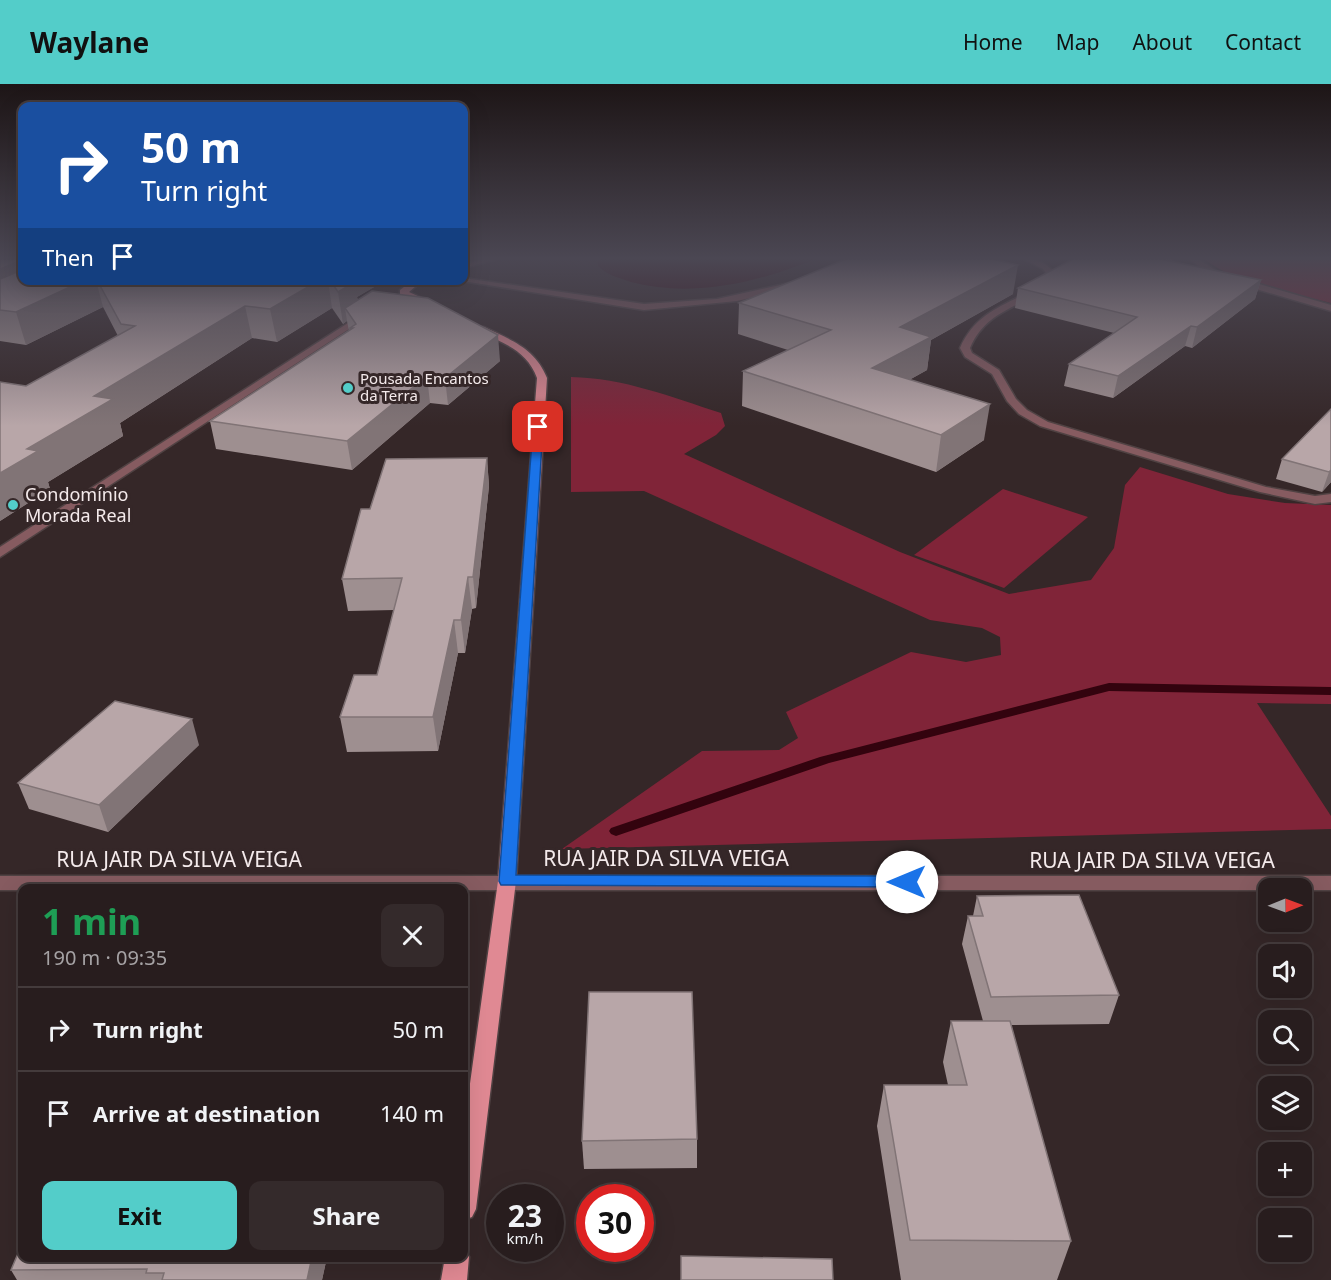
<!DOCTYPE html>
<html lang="en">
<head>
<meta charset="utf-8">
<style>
	body { margin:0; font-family:"Noto Sans",sans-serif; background:#342a2b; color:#f1f3f6; height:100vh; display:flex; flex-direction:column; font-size:22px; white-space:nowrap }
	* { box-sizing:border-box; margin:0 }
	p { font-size:20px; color:#a5a2a4 }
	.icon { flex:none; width:33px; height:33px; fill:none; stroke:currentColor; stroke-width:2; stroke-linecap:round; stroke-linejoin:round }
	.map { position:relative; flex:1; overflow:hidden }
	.sheet { position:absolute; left:18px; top:800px; width:450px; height:378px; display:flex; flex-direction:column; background:#281d1e; border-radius:12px; box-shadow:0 6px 24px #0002,0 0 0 2px #443b3c }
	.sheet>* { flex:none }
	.hud { position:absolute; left:18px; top:18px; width:450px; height:183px; border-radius:12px; box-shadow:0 6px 24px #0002,0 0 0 2px #443b3c; background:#1a4fa0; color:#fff; overflow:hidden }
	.needle { width:39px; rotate:89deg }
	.buttons { position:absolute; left:1258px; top:794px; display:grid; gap:12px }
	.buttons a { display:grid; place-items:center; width:54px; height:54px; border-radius:12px; background:#281d1e; box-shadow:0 6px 24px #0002,0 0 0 2px #443b3c; font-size:30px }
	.speed { position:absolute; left:486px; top:1100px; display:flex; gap:12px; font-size:30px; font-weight:700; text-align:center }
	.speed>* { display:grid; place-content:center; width:78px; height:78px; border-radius:50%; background:#281d1e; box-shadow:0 6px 24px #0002,0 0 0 2px #443b3c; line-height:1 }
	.speed small { font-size:15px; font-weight:400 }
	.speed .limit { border:9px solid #d22; background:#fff; color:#111 }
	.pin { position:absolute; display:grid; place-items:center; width:51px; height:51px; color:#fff; margin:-26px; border-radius:12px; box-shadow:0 3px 9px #0006 }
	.me { position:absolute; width:66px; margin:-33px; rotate:270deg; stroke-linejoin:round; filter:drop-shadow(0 0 4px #0008) }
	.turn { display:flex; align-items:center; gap:21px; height:126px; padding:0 24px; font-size:27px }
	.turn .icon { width:78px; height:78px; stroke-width:2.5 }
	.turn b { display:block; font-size:42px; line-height:51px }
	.then { display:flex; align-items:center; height:57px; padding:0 24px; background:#0003; gap:12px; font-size:22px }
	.round { display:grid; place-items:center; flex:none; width:63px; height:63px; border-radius:12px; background:#342a2b }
	.head { display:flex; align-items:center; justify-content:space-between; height:102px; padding:0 24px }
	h1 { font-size:36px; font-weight:700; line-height:45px; color:#1e9e55 }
	.primary-button { display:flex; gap:12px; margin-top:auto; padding:12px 24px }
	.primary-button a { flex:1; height:69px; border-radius:12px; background:#53cdc9; color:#111; font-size:24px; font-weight:700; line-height:69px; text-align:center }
	.primary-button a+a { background:#342a2b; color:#f1f3f6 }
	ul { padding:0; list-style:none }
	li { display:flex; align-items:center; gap:18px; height:84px; padding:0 24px; border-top:2px solid #443b3c }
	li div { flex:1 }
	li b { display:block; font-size:22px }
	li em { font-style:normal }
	header { display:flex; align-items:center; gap:36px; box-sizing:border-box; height:84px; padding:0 30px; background:#53cdc9; color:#111 }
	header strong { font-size:28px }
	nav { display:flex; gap:33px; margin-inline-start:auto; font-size:21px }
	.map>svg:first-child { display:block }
	.green { fill:#802438 }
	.water { fill:#33030e }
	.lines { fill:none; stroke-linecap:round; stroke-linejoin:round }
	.stream { fill:#33030e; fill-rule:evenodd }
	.service-casing { stroke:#504243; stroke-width:3 }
	.minor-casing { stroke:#504243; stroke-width:3 }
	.tertiary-casing { stroke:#504243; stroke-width:3 }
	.primary-casing { stroke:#504243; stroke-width:3 }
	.service { fill:#865b60; fill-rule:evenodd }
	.minor { fill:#865b60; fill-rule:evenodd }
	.tertiary { fill:#865b60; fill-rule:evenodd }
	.primary { fill:#e08993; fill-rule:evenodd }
	.wall { fill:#9e8f90 }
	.shaded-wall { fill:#817476 }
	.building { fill:#b8a6a8; stroke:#817476; stroke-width:1.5 }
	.route { fill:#1a73e8; stroke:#114b97; stroke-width:1.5 }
	.poi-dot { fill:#53cdc9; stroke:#352728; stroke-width:2 }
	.labels { text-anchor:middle; stroke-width:6; stroke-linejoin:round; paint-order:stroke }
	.far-poi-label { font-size:15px; fill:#f4eaeb; stroke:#352728; text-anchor:start }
	.poi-label { font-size:18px; fill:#f4eaeb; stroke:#352728; text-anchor:start }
	.near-street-label { font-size:21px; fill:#f4eaeb; stroke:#352728 }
</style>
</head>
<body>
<header>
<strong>Waylane</strong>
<nav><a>Home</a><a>Map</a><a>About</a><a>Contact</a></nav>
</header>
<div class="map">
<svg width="1331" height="1196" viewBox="0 0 1331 1196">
	<rect width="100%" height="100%" fill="#352728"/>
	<g class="green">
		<path d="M 1204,175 L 1331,175 L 1331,219 C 1289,208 1240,202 1204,175 Z"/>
		<path d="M 571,293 C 624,294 671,313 721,329 L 725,342 L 716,351 L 684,370 L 900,468 L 1009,510 L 1091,496 L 1114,464 L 1125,401 L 1140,383 L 1228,410 L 1285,419 L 1331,421 L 1331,620 L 1257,619 L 1331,732 L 1331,745 L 562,765 L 702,667 L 779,666 L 798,654 L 786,628 L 911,568 L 966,578 L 1001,571 L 1000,553 L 982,544 L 930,536 L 644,407 L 571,408 Z"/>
		<path d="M 1003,405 L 1088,433 L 1004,504 L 914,471 Z"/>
	</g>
	<path class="water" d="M 598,175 L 815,175 C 757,199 693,214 631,198 C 619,194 607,191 598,182 Z"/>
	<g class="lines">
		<path class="stream" d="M 1109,599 L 1331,603 L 1331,611 L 1109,607 L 829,679 L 616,752 L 611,750 L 609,747 L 611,744 L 820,673 Z"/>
		<g class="service-casing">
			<g id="service">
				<path d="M 1024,175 C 1039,174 1049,181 1058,193 C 1030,224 988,221 970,264 L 972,269 L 999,286 L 1016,315 L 1027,326 L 1048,338 L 1266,403 L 1315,412 L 1331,410 L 1331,418 L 1315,420 L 1260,408 L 1040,342 L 1019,330 L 1007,317 L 992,290 L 965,273 L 960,264 C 979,220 1018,221 1049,193 L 1043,185 Z"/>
				<path d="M 1189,175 L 1198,175 L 1218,188 L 1331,221 L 1331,227 L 1212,192 Z"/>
				<path d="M 464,194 L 644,220 L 717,215 L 789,199 L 793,201 L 776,208 L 737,217 L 644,226 L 456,196 L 464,196 Z"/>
			</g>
		</g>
		<g class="minor-casing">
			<rect id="minor" x="0" y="792" width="1331" height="14"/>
		</g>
		<g class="tertiary-casing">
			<g id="tertiary">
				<path d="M 485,175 L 497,175 L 464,184 L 464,180 Z"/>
				<path d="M 362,230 L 369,232 L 0,473 L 0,463 Z"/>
			</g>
		</g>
		<g class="primary-casing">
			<g id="primary">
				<path d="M 413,196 L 423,196 L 409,208 L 433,219 L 433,223 L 427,223 L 400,210 L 400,206 Z"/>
				<path d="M 478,243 L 484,243 C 511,256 535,264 547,294 L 516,797 L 476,1125 L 472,1133 L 464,1136 L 464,1043 L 498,797 L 537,294 C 527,266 503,259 478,247 Z"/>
				<path d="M 464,1164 L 469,1173 L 467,1196 L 441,1196 L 445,1173 L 464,1173 Z"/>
			</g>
		</g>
		<use href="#service" class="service"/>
		<use href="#minor" class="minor"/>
		<use href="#tertiary" class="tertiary"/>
		<use href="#primary" class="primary"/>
	</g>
	<g class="wall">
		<path d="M 0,175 L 22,196 L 386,196 L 357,213 L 358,216 L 500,277 L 448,321 L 430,319 L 352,386 L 216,365 L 210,337 L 349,247 L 347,237 L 343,240 L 332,224 L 277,258 L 252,254 L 120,339 L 123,352 L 48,398 L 50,405 L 0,437 L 26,302 L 118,252 L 103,223 L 26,261 L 0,257 Z"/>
		<path d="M 1073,175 L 1174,175 L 1171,177 L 1261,196 L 1255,215 L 1192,264 L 1185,262 L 1113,314 L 1064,302 L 1069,280 L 1114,249 L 1015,224 L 1018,204 Z"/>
		<path d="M 1013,210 L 931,256 L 927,286 L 909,296 L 984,356 L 936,388 L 742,322 L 743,287 L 788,266 L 738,250 L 739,219 Z"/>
		<path d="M 1331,325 L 1331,398 L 1322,408 L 1276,395 L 1282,375 Z"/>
		<path d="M 487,374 L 489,402 L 476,524 L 472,525 L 465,569 L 458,569 L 438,667 L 347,668 L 340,633 L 377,591 L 394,526 L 348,527 L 342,495 L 370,425 Z"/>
		<path d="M 199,661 L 108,748 L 29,725 L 18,699 Z"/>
		<path d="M 977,812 L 1119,911 L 1109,940 L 1011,941 L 1071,1157 L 1057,1196 L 901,1196 L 877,1042 L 884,1001 L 948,1001 L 943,978 L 951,937 L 983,937 L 962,860 L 968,832 L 973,832 Z"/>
		<path d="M 697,1055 L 697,1084 L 584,1085 L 582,1057 Z"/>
		<path d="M 22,1173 L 327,1173 L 322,1196 L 17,1196 L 11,1186 Z"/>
	</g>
	<g class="shaded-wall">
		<path d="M 22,176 L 22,196 L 0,221 L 0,185 Z"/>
		<path d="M 1018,181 L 1013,210 L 931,256 L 927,286 L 868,319 L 872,284 L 900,243 Z"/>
		<path d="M 85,196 L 96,196 L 103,223 L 26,261 L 16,228 Z"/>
		<path d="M 320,196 L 328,196 L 332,224 L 277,258 L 270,225 Z"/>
		<path d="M 330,196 L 386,196 L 357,213 L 360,229 L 345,224 L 347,237 L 343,240 L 338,208 Z"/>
		<path d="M 1261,196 L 1255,215 L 1192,264 L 1197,243 Z"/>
		<path d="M 245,222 L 252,254 L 120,339 L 123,352 L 48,398 L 50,405 L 0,437 L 0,389 L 27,365 L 94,312 Z"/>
		<path d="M 1191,242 L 1185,262 L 1113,314 L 1118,292 Z"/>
		<path d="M 498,251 L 500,277 L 448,321 L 445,294 Z"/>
		<path d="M 427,292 L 430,319 L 352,386 L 347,357 Z"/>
		<path d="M 990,320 L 984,356 L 936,388 L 941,351 Z"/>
		<path d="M 487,374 L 489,402 L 476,524 L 473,493 Z"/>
		<path d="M 1331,386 L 1331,398 L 1322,408 L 1329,388 Z"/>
		<path d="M 468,493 L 472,525 L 465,569 L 461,536 Z"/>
		<path d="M 454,536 L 458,569 L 438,667 L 433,633 Z"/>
		<path d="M 192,635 L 199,661 L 108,748 L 99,721 Z"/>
		<path d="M 312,1173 L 327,1173 L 322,1196 L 307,1196 Z"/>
	</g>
	<g class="building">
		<path d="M 0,175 L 22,175 L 22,176 L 0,185 Z"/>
		<path d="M 846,175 L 992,175 L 1018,181 L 900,243 L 931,253 L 872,284 L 990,320 L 941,351 L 743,287 L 831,246 L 739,219 Z"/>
		<path d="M 1073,175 L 1160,175 L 1261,196 L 1197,243 L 1191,242 L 1118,292 L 1069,280 L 1137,233 L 1018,204 Z"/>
		<path d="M 22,186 L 22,196 L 85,196 L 16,228 L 0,226 L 0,195 Z"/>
		<path d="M 97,196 L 320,196 L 270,225 L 245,222 L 94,312 L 113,315 L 27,365 L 38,367 L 0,389 L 0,298 L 26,302 L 135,242 L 121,240 Z"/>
		<path d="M 330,196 L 344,196 L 355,198 L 338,208 Z"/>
		<path d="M 372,207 L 428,214 L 498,251 L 445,294 L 427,292 L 347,357 L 210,337 L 353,244 L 350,244 L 356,240 L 345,224 Z"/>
		<path d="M 1331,325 L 1331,386 L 1329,388 L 1282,375 Z"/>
		<path d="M 487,374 L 473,493 L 468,493 L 461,536 L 454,536 L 433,633 L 340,633 L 354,591 L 377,591 L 402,494 L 342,495 L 361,425 L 370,425 L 386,375 Z"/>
		<path d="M 115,617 L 192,635 L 99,721 L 18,699 Z"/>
		<path d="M 1079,811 L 1119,911 L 991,913 L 968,832 L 983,832 L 977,812 Z"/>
		<path d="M 589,908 L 692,908 L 697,1055 L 582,1057 Z"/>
		<path d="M 951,937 L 1010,937 L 1071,1157 L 910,1156 L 884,1001 L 967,1001 Z"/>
		<path d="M 22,1160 L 22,1173 L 312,1173 L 307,1196 L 162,1196 L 164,1189 L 146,1189 L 147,1185 L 11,1186 Z"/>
		<path d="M 681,1172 L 832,1175 L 833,1196 L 681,1196 Z"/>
	</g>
	<linearGradient id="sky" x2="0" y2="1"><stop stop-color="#1d1516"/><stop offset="0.51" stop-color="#4b4753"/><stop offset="1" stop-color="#4b4753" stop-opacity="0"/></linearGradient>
	<rect width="1331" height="342" fill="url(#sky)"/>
	<path class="route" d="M 538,340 L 543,343 L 516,791 L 907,792 L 916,798 L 913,803 L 501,801 L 499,797 L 533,343 Z"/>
	<g class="poi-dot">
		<circle cx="348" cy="304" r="6"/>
		<circle cx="13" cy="421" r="6"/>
	</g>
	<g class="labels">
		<g class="far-poi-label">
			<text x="360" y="300">Pousada Encantos<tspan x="360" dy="17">da Terra</tspan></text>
		</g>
		<g class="poi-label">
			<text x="25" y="417">Condomínio<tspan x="25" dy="21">Morada Real</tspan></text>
		</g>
		<g class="near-street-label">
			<text x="666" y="782">RUA JAIR DA SILVA VEIGA</text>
			<text x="179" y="783">RUA JAIR DA SILVA VEIGA</text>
			<text x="1152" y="784">RUA JAIR DA SILVA VEIGA</text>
		</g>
	</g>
</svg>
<div class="buttons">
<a><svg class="needle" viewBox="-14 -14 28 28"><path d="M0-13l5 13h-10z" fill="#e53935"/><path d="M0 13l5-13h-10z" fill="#a5a2a4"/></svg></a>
<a><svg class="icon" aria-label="sound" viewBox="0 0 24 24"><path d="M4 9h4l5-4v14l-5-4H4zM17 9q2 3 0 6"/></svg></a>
<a><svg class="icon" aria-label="search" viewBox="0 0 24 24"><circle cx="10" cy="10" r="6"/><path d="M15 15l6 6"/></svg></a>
<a><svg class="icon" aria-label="layers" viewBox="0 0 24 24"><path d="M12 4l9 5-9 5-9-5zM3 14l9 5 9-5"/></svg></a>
<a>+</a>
<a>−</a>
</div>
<div class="speed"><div>23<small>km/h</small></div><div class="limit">30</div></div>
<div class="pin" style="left:538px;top:343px;background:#d93025"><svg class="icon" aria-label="arrive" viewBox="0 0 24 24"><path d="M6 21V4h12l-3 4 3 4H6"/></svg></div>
<svg class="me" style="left:907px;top:798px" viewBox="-20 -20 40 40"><circle r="19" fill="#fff"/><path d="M0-13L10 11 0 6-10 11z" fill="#1a73e8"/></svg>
<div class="hud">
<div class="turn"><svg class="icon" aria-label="right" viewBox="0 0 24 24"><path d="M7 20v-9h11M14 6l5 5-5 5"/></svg><div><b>50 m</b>Turn right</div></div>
<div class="then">Then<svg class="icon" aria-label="arrive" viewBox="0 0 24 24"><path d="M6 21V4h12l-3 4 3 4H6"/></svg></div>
</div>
<section class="sheet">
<div class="head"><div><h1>1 min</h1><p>190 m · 09:35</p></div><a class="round"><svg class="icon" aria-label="close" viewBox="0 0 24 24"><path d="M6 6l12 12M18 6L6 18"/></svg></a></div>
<ul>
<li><svg class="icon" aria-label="right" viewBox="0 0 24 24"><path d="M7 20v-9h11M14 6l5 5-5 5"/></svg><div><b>Turn right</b></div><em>50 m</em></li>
<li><svg class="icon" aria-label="arrive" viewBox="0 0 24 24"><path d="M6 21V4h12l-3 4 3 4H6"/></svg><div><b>Arrive at destination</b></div><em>140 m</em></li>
</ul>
<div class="primary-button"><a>Exit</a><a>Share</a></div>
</section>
</div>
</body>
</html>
